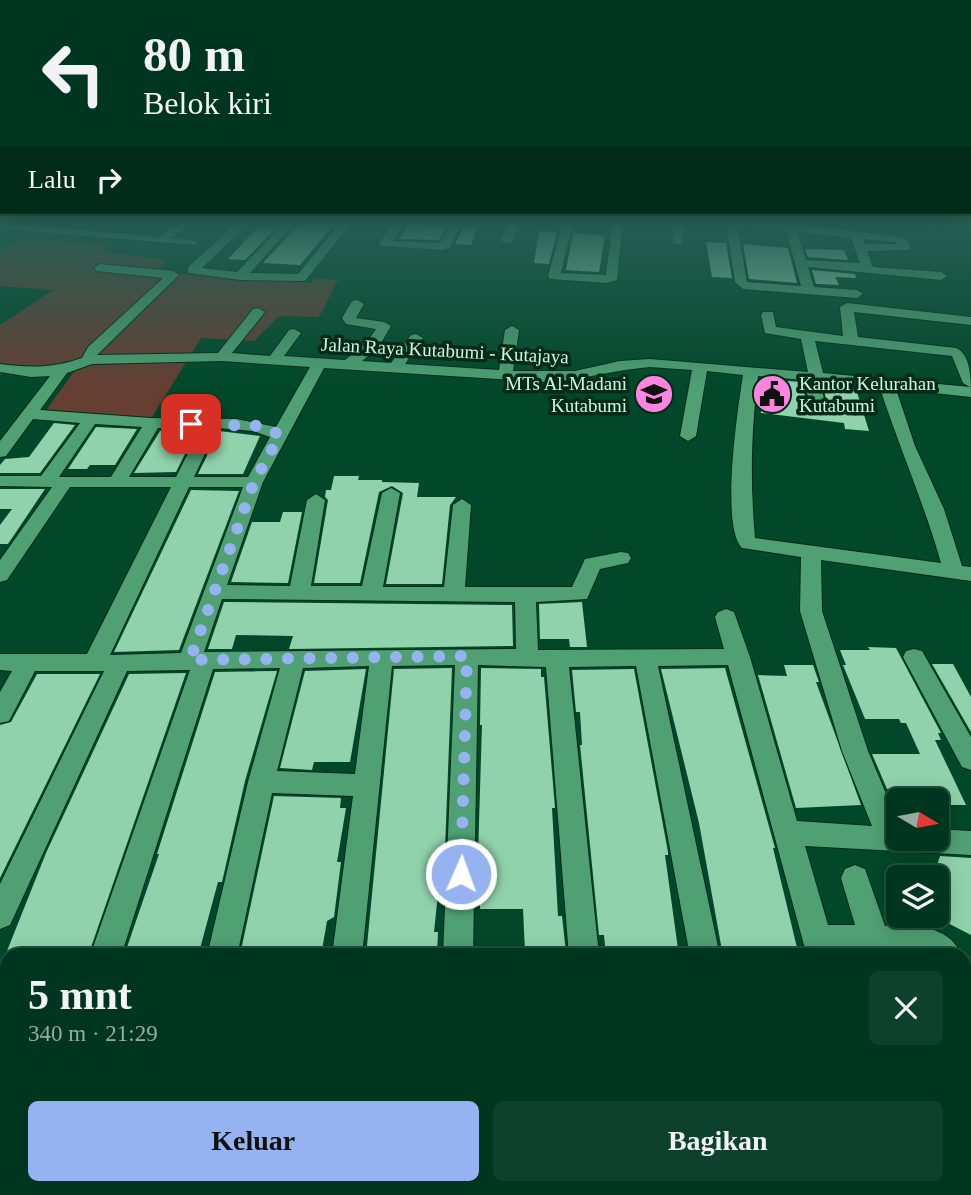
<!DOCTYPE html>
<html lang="id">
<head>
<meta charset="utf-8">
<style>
	body { margin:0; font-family:Georgia,serif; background:#0e412c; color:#f1f3f6; height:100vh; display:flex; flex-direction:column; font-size:26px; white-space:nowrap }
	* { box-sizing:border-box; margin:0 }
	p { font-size:23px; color:#95aba4 }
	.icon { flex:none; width:38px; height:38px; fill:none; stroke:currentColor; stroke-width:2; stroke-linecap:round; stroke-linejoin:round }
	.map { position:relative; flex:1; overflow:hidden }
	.panel { position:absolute; left:0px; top:948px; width:971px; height:247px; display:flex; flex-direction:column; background:#00361f; border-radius:21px 21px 0 0; box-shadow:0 4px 18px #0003,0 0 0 2px #22503d }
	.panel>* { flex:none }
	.top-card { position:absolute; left:0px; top:0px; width:971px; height:214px; box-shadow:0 4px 18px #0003,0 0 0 2px #22503d; background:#00361f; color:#f1f3f6; overflow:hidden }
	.needle { width:46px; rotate:100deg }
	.fabs { position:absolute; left:886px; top:788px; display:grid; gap:14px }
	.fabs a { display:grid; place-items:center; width:63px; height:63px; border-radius:10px; background:#00361f; box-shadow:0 4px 18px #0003,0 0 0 2px #22503d; font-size:35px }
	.pin { position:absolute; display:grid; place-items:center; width:60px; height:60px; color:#fff; margin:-30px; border-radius:14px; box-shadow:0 4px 10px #0006 }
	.me { position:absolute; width:77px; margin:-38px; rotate:2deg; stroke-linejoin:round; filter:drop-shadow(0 0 5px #0008) }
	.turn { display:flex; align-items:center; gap:24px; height:147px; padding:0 28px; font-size:32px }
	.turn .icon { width:91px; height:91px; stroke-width:2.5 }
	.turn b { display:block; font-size:49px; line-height:60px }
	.then { display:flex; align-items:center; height:66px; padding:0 28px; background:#0003; gap:14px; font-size:26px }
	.round { display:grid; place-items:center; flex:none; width:74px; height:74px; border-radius:10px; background:#0e412c }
	.headline { display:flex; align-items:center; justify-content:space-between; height:119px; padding:0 28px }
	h1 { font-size:42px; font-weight:700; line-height:52px }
	.action { display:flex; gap:14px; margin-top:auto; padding:14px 28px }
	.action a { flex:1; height:80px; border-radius:10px; background:#95b2f1; color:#111; font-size:28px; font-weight:700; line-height:80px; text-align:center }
	.action a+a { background:#0e412c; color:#f1f3f6 }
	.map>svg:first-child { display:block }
	.green { fill:#663e32 }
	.building { fill:#90d2ab }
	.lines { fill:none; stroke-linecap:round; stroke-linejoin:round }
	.minor-casing { stroke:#002b16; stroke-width:2 }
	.minor { fill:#4fa174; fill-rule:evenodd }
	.route { stroke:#95b2f1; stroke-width:12; stroke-dasharray:0 21.6 }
	.labels { text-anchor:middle; stroke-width:7; stroke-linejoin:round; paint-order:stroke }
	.far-street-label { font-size:19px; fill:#cef5dd; stroke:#062a18 }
	.far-poi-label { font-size:19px; fill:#cef5dd; stroke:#062a18; text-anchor:end }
</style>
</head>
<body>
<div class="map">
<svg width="971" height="1195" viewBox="0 0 971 1195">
	<rect width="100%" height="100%" fill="#004829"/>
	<path class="green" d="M 21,239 L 104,244 L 106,252 L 168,260 L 156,272 L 311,283 L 315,278 L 338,280 L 319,317 L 279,316 L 254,341 L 201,338 L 151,419 L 44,413 L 76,369 L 8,369 L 0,375 L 0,325 L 53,290 L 0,286 L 0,251 Z"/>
	<g class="building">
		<path d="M 301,222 L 336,222 L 300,265 L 263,263 Z"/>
		<path d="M 409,223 L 444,225 L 447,226 L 439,240 L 400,239 Z"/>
		<path d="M 259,226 L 277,227 L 245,260 L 228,259 Z"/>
		<path d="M 464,227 L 478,227 L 471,245 L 455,244 Z"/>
		<path d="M 539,231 L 557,232 L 549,264 L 534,263 Z"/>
		<path d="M 573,233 L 605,236 L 599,272 L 566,270 Z"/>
		<path d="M 706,242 L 726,243 L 732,278 L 712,277 Z"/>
		<path d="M 743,244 L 788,248 L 797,283 L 749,279 Z"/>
		<path d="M 805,249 L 844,250 L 848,260 L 808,257 Z"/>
		<path d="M 812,270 L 855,274 L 856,278 L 835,277 L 839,285 L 820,284 L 816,284 Z"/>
		<path d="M 773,380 L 802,382 L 807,407 L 817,413 L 828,407 L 823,386 L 856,389 L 869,431 L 845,429 L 844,423 L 761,413 L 759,387 L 773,388 Z"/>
		<path d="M 54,423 L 75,425 L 40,473 L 0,473 L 0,465 L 5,459 L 29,457 Z"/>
		<path d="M 96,427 L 137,429 L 115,465 L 90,465 L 87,469 L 68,469 Z"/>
		<path d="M 160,431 L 196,432 L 176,472 L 134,473 Z"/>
		<path d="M 219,431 L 260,436 L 243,474 L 198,474 Z"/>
		<path d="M 334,476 L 359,476 L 358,480 L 382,480 L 382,482 L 419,483 L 417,497 L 456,497 L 450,505 L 442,584 L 386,584 L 403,493 L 392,486 L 379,492 L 360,583 L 314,583 L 328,500 L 325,497 L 326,490 L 331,490 Z"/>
		<path d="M 0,489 L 45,489 L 8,544 L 0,544 L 0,525 L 12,509 L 0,509 Z"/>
		<path d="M 191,490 L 239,491 L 179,650 L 114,652 Z"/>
		<path d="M 283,512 L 302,512 L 288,583 L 231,582 L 252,522 L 280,522 Z"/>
		<path d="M 224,602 L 512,605 L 513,646 L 289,649 L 293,636 L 236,635 L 232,649 L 208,649 Z"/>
		<path d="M 582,602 L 587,647 L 570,647 L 569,639 L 540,639 L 539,604 Z"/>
		<path d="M 868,647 L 896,648 L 941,733 L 938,733 L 941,740 L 935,740 L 966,805 L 940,805 L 937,800 L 897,800 L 891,789 L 887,789 L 872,754 L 920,754 L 906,723 L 901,723 L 899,719 L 865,719 L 843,665 L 846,665 L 840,650 L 870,650 Z"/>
		<path d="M 932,664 L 953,664 L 971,697 L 971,732 Z"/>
		<path d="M 784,665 L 813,665 L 819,682 L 816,682 L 861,805 L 796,808 L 758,675 L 787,676 Z"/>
		<path d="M 452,668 L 444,874 L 440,874 L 434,932 L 438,932 L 437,954 L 366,956 L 394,669 Z"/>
		<path d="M 481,668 L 541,669 L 541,677 L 544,677 L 555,808 L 552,808 L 558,916 L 562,916 L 566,953 L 525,952 L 523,909 L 480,909 L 480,888 L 477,888 L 482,725 L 480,725 Z"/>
		<path d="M 725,668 L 775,848 L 773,848 L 799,956 L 723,956 L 699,823 L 661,669 Z"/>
		<path d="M 366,669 L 350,762 L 314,762 L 312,770 L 280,768 L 305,671 Z"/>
		<path d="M 634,669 L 668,852 L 668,855 L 665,855 L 679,956 L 606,956 L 604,935 L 599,935 L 580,745 L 582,745 L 580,712 L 576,712 L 572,670 Z"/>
		<path d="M 277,671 L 245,781 L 222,882 L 218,882 L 198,956 L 124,956 L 159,854 L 157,854 L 215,672 Z"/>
		<path d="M 186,673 L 88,956 L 5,956 L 46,853 L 129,674 Z"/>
		<path d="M 37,674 L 100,674 L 0,878 L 0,725 L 11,722 Z"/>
		<path d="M 274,796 L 341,798 L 340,808 L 346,808 L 337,862 L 341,862 L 334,917 L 327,921 L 321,956 L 240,955 Z"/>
		<path d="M 940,856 L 971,858 L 971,935 L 936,917 L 936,877 L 933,877 Z"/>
	</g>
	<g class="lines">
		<g class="minor-casing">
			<g id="minor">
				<path d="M 179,222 L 192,222 L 172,238 L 196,241 L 196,245 L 0,229 L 0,223 L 159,237 Z"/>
				<path d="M 238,222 L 250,222 L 202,268 L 237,272 L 285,222 L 296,222 L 250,273 L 298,274 L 341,222 L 352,222 L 305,281 L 240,280 L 188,273 L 188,267 Z"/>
				<path d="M 393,222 L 404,222 L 393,241 L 440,243 L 452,222 L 463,222 L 450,247 L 444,250 L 381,246 L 379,244 Z"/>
				<path d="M 509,222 L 520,222 L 513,241 L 507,244 L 501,241 Z"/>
				<path d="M 563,222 L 573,222 L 561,273 L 606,275 L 613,222 L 623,222 L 617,280 L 607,283 L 550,279 L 548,276 Z"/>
				<path d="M 672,222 L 682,222 L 683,245 L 673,243 Z"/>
				<path d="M 726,222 L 790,224 L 896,236 L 906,239 L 911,248 L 909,250 L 867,251 L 873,267 L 941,272 L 947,276 L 941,280 L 808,267 L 814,287 L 857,290 L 863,294 L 857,298 L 743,289 L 735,282 ZM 737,225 L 786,230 L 801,286 L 747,282 ZM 797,232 L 851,238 L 860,263 L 806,260 ZM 863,239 L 894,242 L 898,244 L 865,244 Z"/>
				<path d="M 922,222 L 971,223 L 971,229 L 927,225 Z"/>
				<path d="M 100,264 L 173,271 L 179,275 L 97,355 L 218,353 L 253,309 L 258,308 L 265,312 L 232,353 L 270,356 L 289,330 L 294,329 L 301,333 L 284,356 L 345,360 L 367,342 L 376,329 L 346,324 L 342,318 L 352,301 L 357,300 L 364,304 L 356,318 L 384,322 L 391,326 L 378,348 L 362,361 L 391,363 L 411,335 L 416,334 L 423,338 L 405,364 L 499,370 L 505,330 L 512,326 L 519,330 L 513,371 L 575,371 L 620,361 L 650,359 L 808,372 L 801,339 L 765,333 L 761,315 L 763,312 L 773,312 L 776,327 L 843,336 L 840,307 L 847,303 L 971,317 L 971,325 L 854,312 L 858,337 L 956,348 C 971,354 971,379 971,397 L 896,389 L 915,446 L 944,509 L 962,566 L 971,567 L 971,581 L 821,560 L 822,611 L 868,751 L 898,822 L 898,838 L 936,838 L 936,829 L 971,831 L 971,855 L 805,846 L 828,925 L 855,925 L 841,878 L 845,869 L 855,865 L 865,869 L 885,926 C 915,926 949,924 962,956 L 807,956 L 728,665 L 658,666 L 720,956 L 690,956 L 636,666 L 569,667 L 599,956 L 569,956 L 546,667 L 478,665 L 473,956 L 443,956 L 455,665 L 392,666 L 362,956 L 332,956 L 353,796 L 272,793 L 237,956 L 207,956 L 248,782 L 280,668 L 213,669 L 121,956 L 90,956 L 190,670 L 127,671 L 10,925 L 0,929 L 0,884 L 104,671 L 35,671 L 9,721 L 0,723 L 0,692 L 12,671 L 0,670 L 0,654 L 87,654 L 171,487 L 70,487 L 7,580 L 0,582 L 0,560 L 52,487 L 0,486 L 0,476 L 41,476 L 80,423 L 33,419 L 6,456 L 0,457 L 0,441 L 50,376 L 31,377 L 0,372 L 0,364 C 30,368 53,368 82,358 L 88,347 L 163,278 L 96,271 L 94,268 ZM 815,341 L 952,356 L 963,383 L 970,387 L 823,373 ZM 222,361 L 310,367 L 276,427 L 236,419 L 151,418 L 40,410 L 67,373 L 92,364 ZM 650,367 L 692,370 L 680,436 L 688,441 L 696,436 L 707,371 L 743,375 C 738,407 720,526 742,548 L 801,557 L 800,611 L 842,751 L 872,826 L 797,821 L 750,657 L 734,612 L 726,609 L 718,612 L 715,617 L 724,649 L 538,650 L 536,602 L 587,599 L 600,569 L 628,563 L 631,558 L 628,553 L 621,552 L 585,559 L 572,587 L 465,587 L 471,505 L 462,499 L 453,505 L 444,587 L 383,587 L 400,493 L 391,488 L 382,493 L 362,586 L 311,586 L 325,500 L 316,494 L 307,500 L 290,586 L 227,585 L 263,482 L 324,368 L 545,382 C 581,380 614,370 650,367 ZM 758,376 L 804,380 L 810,406 L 818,411 L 826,406 L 820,383 L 880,388 C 899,447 924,503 941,563 L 755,538 C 750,481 751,433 758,376 ZM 95,424 L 142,427 L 111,477 L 59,477 ZM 201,427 L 176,477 L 129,477 L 158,428 ZM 217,428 L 253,431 L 270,437 L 248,477 L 194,477 ZM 189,487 L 243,487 L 181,653 L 110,655 ZM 222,599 L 515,602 L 516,649 L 204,652 ZM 369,666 L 355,774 L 277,771 L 303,668 Z"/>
				<path d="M 914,649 L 922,651 L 971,737 L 971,770 L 962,767 L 903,657 L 906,651 Z"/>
				<path d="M 964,965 L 971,968 L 971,1010 L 964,1007 Z"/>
				<rect x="0" y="1005" width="7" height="32"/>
				<rect x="964" y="1011" width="7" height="32"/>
				<path d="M 964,1057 L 971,1060 L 971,1109 L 964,1106 Z"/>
				<path d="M 0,1170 L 7,1170 L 7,1188 L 174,1188 L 177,1195 L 0,1195 Z"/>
			</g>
		</g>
		<use href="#minor" class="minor"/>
	</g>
	<linearGradient id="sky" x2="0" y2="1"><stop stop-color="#002817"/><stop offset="0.57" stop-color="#265e54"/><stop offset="1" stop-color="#265e54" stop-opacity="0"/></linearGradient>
	<rect width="971" height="390" fill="url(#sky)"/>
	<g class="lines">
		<path class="route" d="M 191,424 L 262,426 L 280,435 L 254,482 L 190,660 L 467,656 L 461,874"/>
	</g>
	<defs>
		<g id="school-disc" transform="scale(2.0125)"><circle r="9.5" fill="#fe85df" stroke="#062a18"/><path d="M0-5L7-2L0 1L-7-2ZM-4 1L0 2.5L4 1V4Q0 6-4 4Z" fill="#111"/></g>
		<g id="civic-disc" transform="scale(2.0125)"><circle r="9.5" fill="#fe85df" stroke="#062a18"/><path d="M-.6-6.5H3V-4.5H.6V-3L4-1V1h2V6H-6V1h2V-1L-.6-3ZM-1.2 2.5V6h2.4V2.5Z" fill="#111"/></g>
	</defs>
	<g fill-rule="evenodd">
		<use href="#school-disc" x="654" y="394"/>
		<use href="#civic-disc" x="772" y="394"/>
	</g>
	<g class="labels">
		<g class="far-street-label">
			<text transform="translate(445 350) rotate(3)" y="7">Jalan Raya Kutabumi - Kutajaya</text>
		</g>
		<g class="far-poi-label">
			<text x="627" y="390">MTs Al-Madani<tspan x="627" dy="22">Kutabumi</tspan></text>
			<text x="799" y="390" text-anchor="start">Kantor Kelurahan<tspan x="799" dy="22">Kutabumi</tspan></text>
		</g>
	</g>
</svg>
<div class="fabs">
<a><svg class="needle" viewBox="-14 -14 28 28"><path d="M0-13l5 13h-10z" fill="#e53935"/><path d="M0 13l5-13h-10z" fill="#95aba4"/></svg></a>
<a><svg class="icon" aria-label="layers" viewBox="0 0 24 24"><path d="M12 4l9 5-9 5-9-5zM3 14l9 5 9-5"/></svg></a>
</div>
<div class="pin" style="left:191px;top:424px;background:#d93025"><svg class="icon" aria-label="arrive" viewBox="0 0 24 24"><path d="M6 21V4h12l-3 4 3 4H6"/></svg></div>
<svg class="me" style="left:461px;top:874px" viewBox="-20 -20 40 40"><circle r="17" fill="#95b2f1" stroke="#fff" stroke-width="3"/><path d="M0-11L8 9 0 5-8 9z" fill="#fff"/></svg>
<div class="top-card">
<div class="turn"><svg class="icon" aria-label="left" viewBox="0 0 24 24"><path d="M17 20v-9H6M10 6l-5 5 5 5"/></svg><div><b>80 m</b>Belok kiri</div></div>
<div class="then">Lalu<svg class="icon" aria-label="right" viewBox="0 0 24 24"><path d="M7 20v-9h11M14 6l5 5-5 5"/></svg></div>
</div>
<section class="panel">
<div class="headline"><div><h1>5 mnt</h1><p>340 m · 21:29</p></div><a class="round"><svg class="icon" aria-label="close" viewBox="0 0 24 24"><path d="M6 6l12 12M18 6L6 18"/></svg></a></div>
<div class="action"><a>Keluar</a><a>Bagikan</a></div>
</section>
</div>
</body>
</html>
